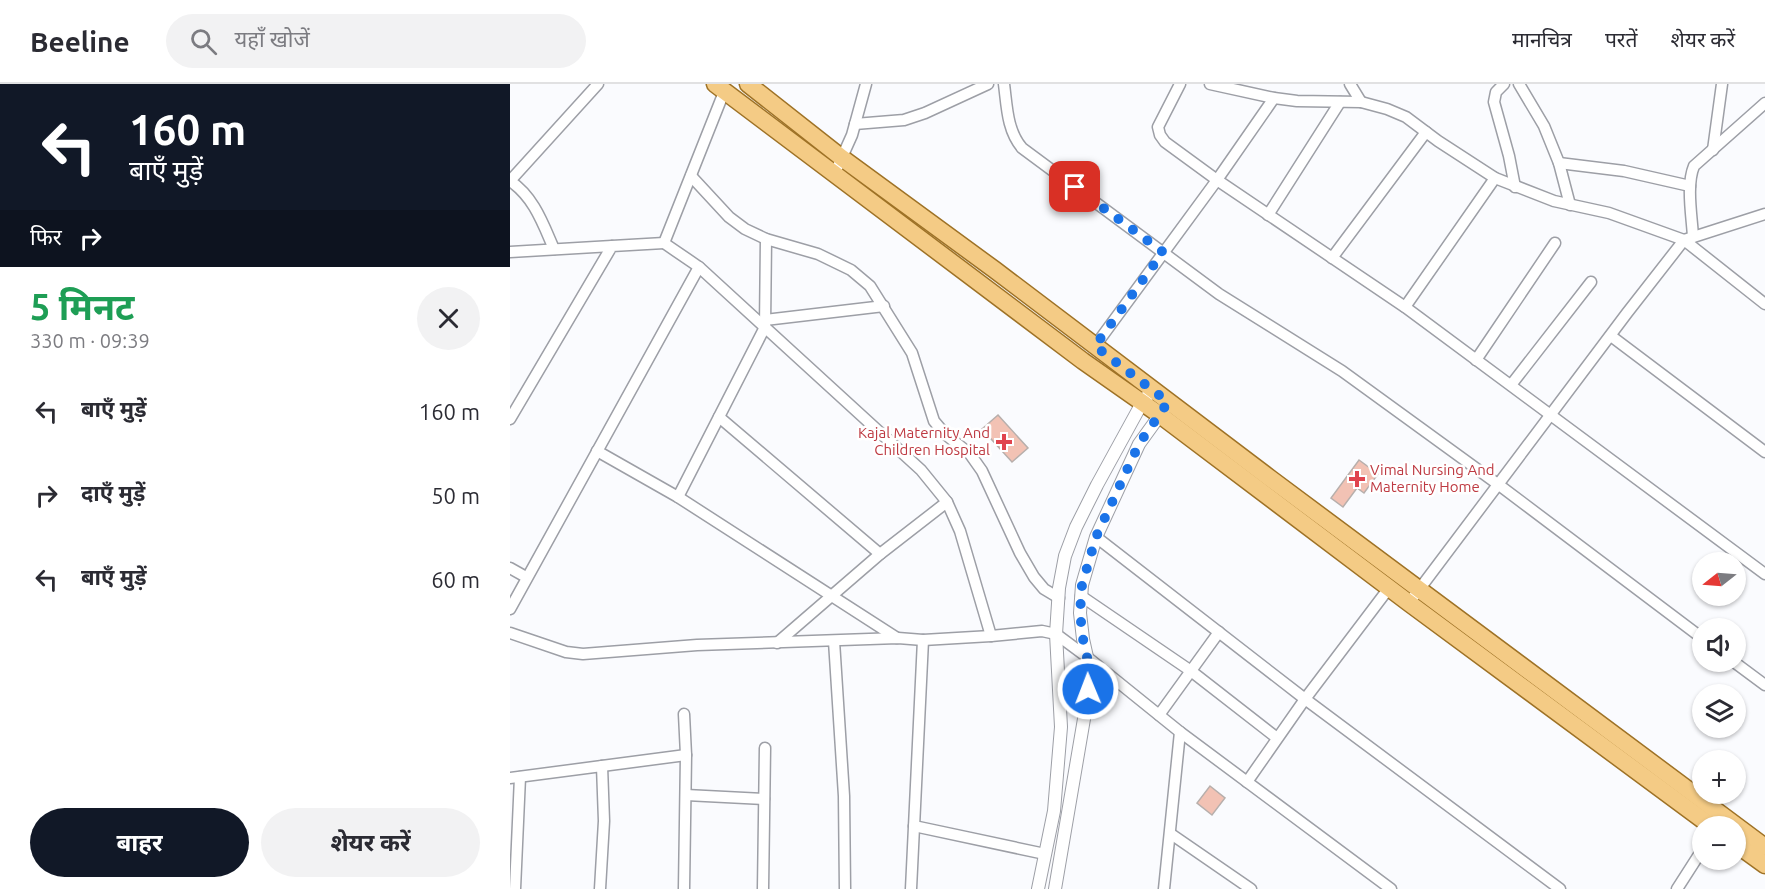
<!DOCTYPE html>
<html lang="hi">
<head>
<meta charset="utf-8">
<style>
	body { margin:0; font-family:Ubuntu,"Noto Sans Devanagari",sans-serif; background:#f2f2f3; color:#2b2b33; height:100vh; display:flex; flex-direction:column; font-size:22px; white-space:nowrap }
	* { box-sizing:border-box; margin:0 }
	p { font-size:20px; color:#7c7c81 }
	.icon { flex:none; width:33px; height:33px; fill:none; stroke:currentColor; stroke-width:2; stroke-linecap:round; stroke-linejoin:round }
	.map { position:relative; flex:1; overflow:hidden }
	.drawer { display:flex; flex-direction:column; background:#fff; width:510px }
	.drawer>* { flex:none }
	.guide { background:#111827; color:#fff; overflow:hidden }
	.needle { width:39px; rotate:253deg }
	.fabs { position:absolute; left:1182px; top:468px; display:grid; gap:12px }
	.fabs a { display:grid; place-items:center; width:54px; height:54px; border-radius:50%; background:#fff; box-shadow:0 2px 4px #0004; font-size:30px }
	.pin { position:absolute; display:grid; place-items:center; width:51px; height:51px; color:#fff; margin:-26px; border-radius:12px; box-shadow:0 3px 9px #0006 }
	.me { position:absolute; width:66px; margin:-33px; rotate:359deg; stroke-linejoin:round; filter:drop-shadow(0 0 4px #0008) }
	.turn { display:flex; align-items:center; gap:21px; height:126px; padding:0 30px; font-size:27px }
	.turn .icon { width:78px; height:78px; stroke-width:2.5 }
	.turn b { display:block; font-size:42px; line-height:51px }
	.then { display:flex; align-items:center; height:57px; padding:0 30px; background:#0003; gap:12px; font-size:22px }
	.round { display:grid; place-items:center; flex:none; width:63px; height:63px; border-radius:32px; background:#f2f2f3 }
	.overview { display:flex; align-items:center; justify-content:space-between; height:102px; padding:0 30px }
	h1 { font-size:36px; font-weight:700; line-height:45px; color:#1e9e55 }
	.cta { display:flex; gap:12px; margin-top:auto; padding:12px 30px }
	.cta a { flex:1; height:69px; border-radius:36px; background:#111827; color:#fff; font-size:24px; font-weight:700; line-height:69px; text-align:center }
	.cta a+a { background:#f2f2f3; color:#2b2b33 }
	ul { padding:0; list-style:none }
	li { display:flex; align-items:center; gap:18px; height:84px; padding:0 30px }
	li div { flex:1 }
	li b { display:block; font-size:22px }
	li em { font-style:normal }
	header { display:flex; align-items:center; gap:36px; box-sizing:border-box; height:84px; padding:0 30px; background:#fff; border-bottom:2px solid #e1e1e2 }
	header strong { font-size:28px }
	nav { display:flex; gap:33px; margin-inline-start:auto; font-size:21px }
	.search { width:420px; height:54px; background:#f2f2f3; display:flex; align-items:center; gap:15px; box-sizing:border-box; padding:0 21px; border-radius:33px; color:#7c7c81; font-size:22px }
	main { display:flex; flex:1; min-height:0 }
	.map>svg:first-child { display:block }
	.building { fill:#f2c2b4; stroke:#b7afac; stroke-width:1.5 }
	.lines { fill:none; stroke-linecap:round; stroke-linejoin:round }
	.minor-casing { stroke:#9d9fa6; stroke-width:13 }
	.tertiary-casing { stroke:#9d9fa6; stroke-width:14 }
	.primary-casing { stroke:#9e7226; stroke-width:19 }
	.minor { stroke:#fff; stroke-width:10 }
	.tertiary { stroke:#fff; stroke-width:12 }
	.primary { stroke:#f4cb85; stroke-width:16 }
	.route { stroke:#1a73e8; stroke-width:10; stroke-dasharray:0 18 }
	.health-dot { fill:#e0444e; stroke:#fff; stroke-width:2 }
	.labels { text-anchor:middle; stroke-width:5; stroke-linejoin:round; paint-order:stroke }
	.health-label { font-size:15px; fill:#be3a42; stroke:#fff; text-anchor:end }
</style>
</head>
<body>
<header>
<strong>Beeline</strong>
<div class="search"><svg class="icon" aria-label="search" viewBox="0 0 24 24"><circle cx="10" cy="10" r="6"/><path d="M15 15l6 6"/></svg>यहाँ खोजें</div>
<nav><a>मानचित्र</a><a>परतें</a><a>शेयर करें</a></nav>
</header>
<main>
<section class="drawer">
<div class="guide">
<div class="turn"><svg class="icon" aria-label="left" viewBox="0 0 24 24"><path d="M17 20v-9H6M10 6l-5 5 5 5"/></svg><div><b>160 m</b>बाएँ मुड़ें</div></div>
<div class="then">फिर<svg class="icon" aria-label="right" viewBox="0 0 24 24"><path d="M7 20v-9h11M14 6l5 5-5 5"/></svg></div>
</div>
<div class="overview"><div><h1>5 मिनट</h1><p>330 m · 09:39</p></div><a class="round"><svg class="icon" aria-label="close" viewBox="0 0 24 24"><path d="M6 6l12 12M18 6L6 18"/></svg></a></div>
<ul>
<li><svg class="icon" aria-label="left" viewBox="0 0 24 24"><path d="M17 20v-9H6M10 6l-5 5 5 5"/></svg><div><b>बाएँ मुड़ें</b></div><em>160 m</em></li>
<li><svg class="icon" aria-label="right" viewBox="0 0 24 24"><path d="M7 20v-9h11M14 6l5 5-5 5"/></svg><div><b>दाएँ मुड़ें</b></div><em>50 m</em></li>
<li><svg class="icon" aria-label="left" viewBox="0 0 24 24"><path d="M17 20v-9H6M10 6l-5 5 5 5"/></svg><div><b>बाएँ मुड़ें</b></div><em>60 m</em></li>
</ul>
<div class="cta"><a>बाहर</a><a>शेयर करें</a></div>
</section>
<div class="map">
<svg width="1255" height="805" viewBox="0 0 1255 805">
	<rect width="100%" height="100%" fill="#fafbfe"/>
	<g class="building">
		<path d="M 488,331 L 518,364 L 502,378 L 472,345 Z"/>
		<path d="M 849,376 L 868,390 L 854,409 L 847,404 L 833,423 L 821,414 Z"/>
		<path d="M 700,702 L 715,714 L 702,731 L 687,719 Z"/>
	</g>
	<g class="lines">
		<g class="minor-casing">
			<g id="minor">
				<path d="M 494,0 C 497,23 497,46 512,64 L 709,210 L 832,287 L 989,401 L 1192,554"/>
				<path d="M 670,0 L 648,43 L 650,51 L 655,58 L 707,96 L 895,223 L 1255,490"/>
				<path d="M 700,0 L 764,14 L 787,17 L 851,18 L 877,25 L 896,33 L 928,57 L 985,94 L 1044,117 L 1099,129 L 1174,156 L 1255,220"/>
				<path d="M 840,0 L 851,18"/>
				<path d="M 994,0 L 986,8 L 984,18 L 999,72 L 1005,103"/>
				<path d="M 1009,0 L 1034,42 L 1049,79 L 1060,121"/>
				<path d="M 345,40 L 394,36 L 415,29 L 478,0"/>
				<path d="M 1203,66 L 1212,0"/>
				<path d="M 1049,79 L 1114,87 L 1180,102"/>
				<path d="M 324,91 L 342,51 L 356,0"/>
				<path d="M 181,92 L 219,133 L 235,145 L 256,155 L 308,170 L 341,186 L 360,202 L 402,269 L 424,337 L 435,350 L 460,370 L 472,387 L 510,469 L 524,493 L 534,505 L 549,514"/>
				<path d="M 0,97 L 88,0"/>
				<path d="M 0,97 C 24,113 33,140 44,165"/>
				<path d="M 758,131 L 830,18"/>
				<path d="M 1183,153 C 1182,133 1176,101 1184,82 L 1255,19"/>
				<path d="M 0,168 L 102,162"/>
				<path d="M 822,174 L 916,48"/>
				<path d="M 189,183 L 411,386 L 437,418 L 450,447 L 481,552"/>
				<path d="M 895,223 L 985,94"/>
				<path d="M 255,236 L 374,222"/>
				<path d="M 1101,252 L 1255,368"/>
				<path d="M 585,262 L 707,96 L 764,14"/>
				<path d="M 966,276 L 1045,159"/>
				<path d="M 1001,301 L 1081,198"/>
				<path d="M 209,333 L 370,470"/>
				<path d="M 0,335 L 102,162 L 154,159"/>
				<path d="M 87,367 L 168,413 L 387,554"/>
				<path d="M 168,413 L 255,243 L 256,155"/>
				<path d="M 586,453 L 795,615 L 1050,805"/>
				<path d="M 0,484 L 16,493"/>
				<path d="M 571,512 L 681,587 L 767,654"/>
				<path d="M 899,519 L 1117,229 L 1174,156 L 1255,130"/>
				<path d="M 0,525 L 189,183 L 154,159 L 214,8"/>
				<path d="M 0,549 L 56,568 L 73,570 L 187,561 L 388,554 L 413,556 L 481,552 L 532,547 L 546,550 L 577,573 L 670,648 L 881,805"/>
				<path d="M 324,557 L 334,712 L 335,805"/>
				<path d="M 267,559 L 370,470 L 437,418"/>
				<path d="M 1224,578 L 1255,601"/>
				<path d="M 649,631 L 709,548"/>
				<path d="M 92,682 L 176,671"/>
				<path d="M 0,694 L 92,682 L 94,737 L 90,805"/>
				<path d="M 737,698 L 795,615 L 879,504"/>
				<path d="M 176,711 L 254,715"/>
				<path d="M 404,742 L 535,770"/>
				<path d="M 661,750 L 741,805"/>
				<path d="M 5,805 L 10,693"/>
				<path d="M 174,805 L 176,671 L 174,630"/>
				<path d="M 253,805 L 255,664"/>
				<path d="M 401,805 L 413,556"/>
				<path d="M 654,805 L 670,648"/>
				<path d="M 1167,805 L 1192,766"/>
			</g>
		</g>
		<g class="tertiary-casing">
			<g id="tertiary">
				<path d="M 528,805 L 544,727 L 551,643 L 546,550 L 549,504 L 555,472 L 566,443 L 587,401 L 632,319 L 642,306"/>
				<path d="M 545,805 L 575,629 L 578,605 L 577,573 L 573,555 L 570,529 L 572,501 L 586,453 L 629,360 L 655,324"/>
			</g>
		</g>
		<g class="primary-casing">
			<g id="primary">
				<path d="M 205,0 L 573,277 L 650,331 L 899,519 L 1201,742"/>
				<path d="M 238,0 L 332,74 L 485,186 L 761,395 L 1255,763"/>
				<path d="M 1226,760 L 1255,781"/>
			</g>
		</g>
		<use href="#minor" class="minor"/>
		<use href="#tertiary" class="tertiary"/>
		<use href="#primary" class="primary"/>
	</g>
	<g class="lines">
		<path class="route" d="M 565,103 L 653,168 L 585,262 L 658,318 L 629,360 L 586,453 L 572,501 L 570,529 L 573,555 L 577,573 L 578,605"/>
	</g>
	<g class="health-dot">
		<path d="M491 349h6v6h6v6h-6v6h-6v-6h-6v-6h6z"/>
		<path d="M844 386h6v6h6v6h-6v6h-6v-6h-6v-6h6z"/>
	</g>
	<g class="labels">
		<g class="health-label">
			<text x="480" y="354">Kajal Maternity And<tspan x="480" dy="17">Children Hospital</tspan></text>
			<text x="860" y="391" text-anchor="start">Vimal Nursing And<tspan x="860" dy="17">Maternity Home</tspan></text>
		</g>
	</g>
</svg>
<div class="fabs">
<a><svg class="needle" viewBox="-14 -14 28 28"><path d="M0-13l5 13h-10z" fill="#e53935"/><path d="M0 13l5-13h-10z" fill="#7c7c81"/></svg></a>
<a><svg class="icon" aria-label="sound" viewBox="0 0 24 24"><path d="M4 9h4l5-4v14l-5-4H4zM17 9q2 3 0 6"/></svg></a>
<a><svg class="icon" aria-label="layers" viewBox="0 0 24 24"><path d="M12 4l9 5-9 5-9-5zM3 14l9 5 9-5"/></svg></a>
<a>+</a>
<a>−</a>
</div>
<div class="pin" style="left:565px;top:103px;background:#d93025"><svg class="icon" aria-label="arrive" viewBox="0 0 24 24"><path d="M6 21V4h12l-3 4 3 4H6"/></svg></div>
<svg class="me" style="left:578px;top:605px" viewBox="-20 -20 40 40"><circle r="17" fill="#1a73e8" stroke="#fff" stroke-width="3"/><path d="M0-11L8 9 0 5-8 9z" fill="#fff"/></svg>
</div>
</main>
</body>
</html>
